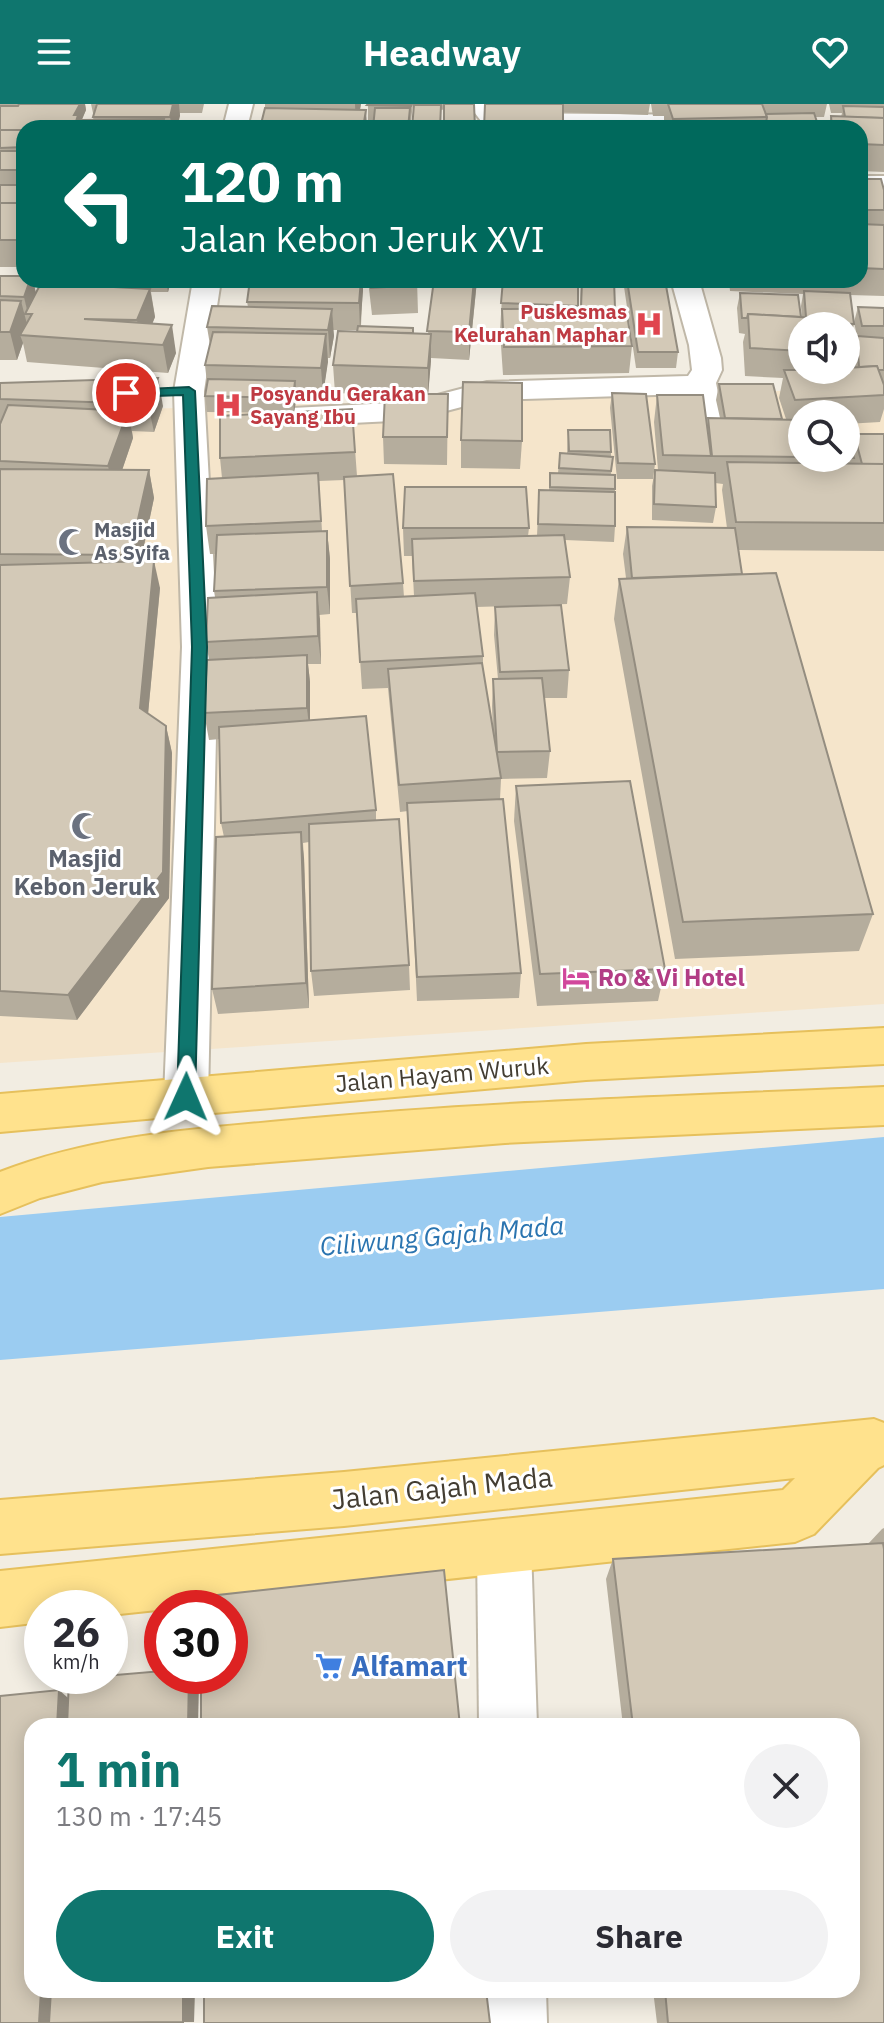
<!DOCTYPE html>
<html lang="en">
<head>
<meta charset="utf-8">
<style>
	body { margin:0; font-family:"IBM Plex Sans",sans-serif; background:#f2f2f3; color:#2b2b33; height:100vh; display:flex; flex-direction:column; font-size:30px; white-space:nowrap }
	* { box-sizing:border-box; margin:0 }
	p { font-size:26px; color:#7c7c81 }
	.icon { flex:none; width:44px; height:44px; fill:none; stroke:currentColor; stroke-width:2; stroke-linecap:round; stroke-linejoin:round }
	.map { position:relative; flex:1; overflow:hidden }
	.drawer { position:absolute; left:24px; top:1614px; width:836px; height:280px; display:flex; flex-direction:column; background:#fff; border-radius:24px; box-shadow:0 4px 20px #0003 }
	.drawer>* { flex:none }
	.hud { position:absolute; left:16px; top:16px; width:852px; height:168px; border-radius:24px; box-shadow:0 4px 20px #0003; background:#00695c; color:#fff; overflow:hidden }
	.buttons { position:absolute; left:788px; top:208px; display:grid; gap:16px }
	.buttons a { display:grid; place-items:center; width:72px; height:72px; border-radius:50%; background:#fff; box-shadow:0 4px 20px #0003; font-size:40px }
	.speed { position:absolute; left:24px; top:1486px; display:flex; gap:16px; font-size:40px; font-weight:700; text-align:center }
	.speed>* { display:grid; place-content:center; width:104px; height:104px; border-radius:50%; background:#fff; box-shadow:0 4px 20px #0003; line-height:1 }
	.speed small { font-size:20px; font-weight:400 }
	.speed .limit { border:12px solid #d22; background:#fff; color:#111 }
	.pin { position:absolute; display:grid; place-items:center; width:68px; height:68px; color:#fff; margin:-34px; border:4px solid #fff; border-radius:50%; box-shadow:0 2px 8px #0007 }
	.me { position:absolute; width:88px; margin:-44px; rotate:1deg; stroke-linejoin:round; filter:drop-shadow(0 0 6px #0008) }
	.turn { display:flex; align-items:center; gap:28px; height:168px; padding:0 32px; font-size:36px }
	.turn .icon { width:104px; height:104px; stroke-width:2.5 }
	.turn b { display:block; font-size:56px; line-height:68px }
	.round { display:grid; place-items:center; flex:none; width:84px; height:84px; border-radius:42px; background:#f2f2f3 }
	.overview { display:flex; align-items:center; justify-content:space-between; height:136px; padding:0 32px }
	h1 { font-size:48px; font-weight:700; line-height:60px; color:#0f766e }
	.button { display:flex; gap:16px; margin-top:auto; padding:16px 32px }
	.button a { flex:1; height:92px; border-radius:48px; background:#0f766e; color:#fff; font-size:32px; font-weight:700; line-height:92px; text-align:center }
	.button a+a { background:#f2f2f3; color:#2b2b33 }
	header { display:flex; justify-content:space-between; align-items:center; height:104px; padding:0 32px; background:#0f766e; color:#fff; font-size:36px; font-weight:700 }
	.map>svg:first-child { display:block }
	.commercial { fill:#f5e5cb; fill-rule:evenodd }
	.water { fill:#9bccf1 }
	.lines { fill:none; stroke-linecap:round; stroke-linejoin:round }
	.minor-casing { stroke:#c0b8a8; stroke-width:4 }
	.major-casing { stroke:#e6c05c; stroke-width:4 }
	.minor { fill:#fff; fill-rule:evenodd }
	.major { fill:#ffe28d; fill-rule:evenodd }
	.wall { fill:#b5ad9d; fill-rule:evenodd }
	.shaded-wall { fill:#948d80 }
	.building { fill:#d3c9b7; stroke:#948d80; stroke-width:2 }
	.route { fill:#0f766e; stroke:#0a4d48; stroke-width:2 }
	.labels { text-anchor:middle; stroke-width:6; stroke-linejoin:round; paint-order:stroke }
	.far-health-label { font-size:20px; font-weight:bold; fill:#be3a42; stroke:#fff; text-anchor:end }
	.far-worship-label { font-size:20px; font-weight:bold; fill:#5b616d; stroke:#fff; text-anchor:start }
	.worship-label { font-size:24px; font-weight:bold; fill:#5b616d; stroke:#fff }
	.hotel-label { font-size:24px; font-weight:bold; fill:#b23c85; stroke:#fff; text-anchor:start }
	.street-label { font-size:24px; fill:#433d32; stroke:#fff }
	.water-label { font-size:26px; font-style:italic; fill:#2a74b0; stroke:#fff }
	.near-street-label { font-size:28px; fill:#433d32; stroke:#fff }
	.near-shop-label { font-size:28px; font-weight:bold; fill:#366cbe; stroke:#fff; text-anchor:start }
</style>
</head>
<body>
<header><svg class="icon" aria-label="menu" viewBox="0 0 24 24"><path d="M4 6h16M4 12h16M4 18h16"/></svg>Headway<svg class="icon" aria-label="heart" viewBox="0 0 24 24"><path d="M12 20l-8-8c-3-5 5-10 8-4 3-6 11-1 8 4z"/></svg></header>
<div class="map">
<svg width="884" height="1919" viewBox="0 0 884 1919">
	<rect width="100%" height="100%" fill="#f2ede2"/>
	<path class="commercial" d="M 884,284 L 884,900 L 0,959 L 0,309 ZM 802,310 L 846,310 L 846,354 L 802,354 Z"/>
	<path class="water" d="M 884,1033 L 884,1185 L 0,1256 L 0,1113 Z"/>
	<g class="lines">
		<g class="minor-casing">
			<g id="minor">
				<path d="M 229,0 L 253,0 L 247,24 L 223,24 Z"/>
				<path d="M 468,0 L 493,0 L 499,7 L 506,9 L 706,11 L 722,8 L 722,0 L 746,0 L 746,14 L 743,19 L 715,24 L 506,23 L 481,17 Z"/>
				<rect x="860" y="72" width="24" height="16"/>
				<path d="M 193,176 L 221,176 L 204,287 L 218,543 L 208,993 L 202,1006 L 186,1012 L 170,1006 L 164,993 L 182,543 L 174,287 Z"/>
				<path d="M 671,176 L 699,176 L 721,254 L 722,266 L 716,279 L 725,323 L 738,331 L 802,329 L 802,347 L 732,349 C 693,340 694,325 688,290 L 488,296 L 412,316 L 292,322 L 281,319 L 277,313 L 281,307 L 292,304 L 411,298 L 487,278 L 688,272 L 692,266 L 689,241 Z"/>
				<path d="M 504,1416 L 523,1424 L 531,1443 L 537,1622 L 479,1622 L 477,1443 L 485,1424 Z"/>
				<path d="M 482,1886 L 546,1886 L 547,1919 L 483,1919 Z"/>
			</g>
		</g>
		<g class="major-casing">
			<g id="major">
				<path d="M 884,924 L 884,960 L 586,976 L 0,1028 L 0,990 L 586,940 Z"/>
				<path d="M 884,983 L 884,1021 L 505,1039 L 208,1063 L 102,1078 L 40,1094 L 0,1110 L 0,1068 C 98,1030 200,1025 303,1015 C 496,997 690,992 884,983 Z"/>
				<path d="M 874,1315 L 884,1319 L 884,1361 L 878,1364 L 814,1430 L 795,1438 L 110,1511 L 110,1504 L 42,1504 L 42,1518 L 0,1523 L 0,1467 L 783,1386 L 795,1374 L 344,1422 L 0,1450 L 0,1396 L 344,1368 Z"/>
			</g>
		</g>
		<use href="#minor" class="minor"/>
		<use href="#major" class="major"/>
	</g>
	<g class="wall">
		<path d="M 0,0 L 85,0 L 86,6 L 80,20 L 24,24 L 24,163 L 0,163 Z"/>
		<path d="M 91,0 L 204,0 L 202,9 L 180,9 L 177,24 L 82,24 L 93,16 L 94,9 L 93,9 Z"/>
		<path d="M 265,0 L 361,0 L 360,6 L 265,4 Z"/>
		<path d="M 368,0 L 413,0 L 410,24 L 373,24 L 374,16 L 368,16 Z"/>
		<path d="M 415,0 L 474,0 L 441,6 L 440,24 L 412,24 Z"/>
		<path d="M 485,0 L 650,0 L 648,11 L 563,8 Z"/>
		<path d="M 651,0 L 827,0 L 824,13 L 815,13 L 817,18 L 824,24 L 664,24 L 664,12 L 653,12 Z"/>
		<path d="M 829,0 L 884,0 L 884,68 L 860,67 L 860,24 L 828,24 L 831,12 L 841,13 L 842,9 L 831,9 Z"/>
		<path d="M 860,75 L 884,86 L 884,192 L 850,191 L 854,220 L 850,235 L 854,263 L 853,248 L 857,232 L 854,218 L 858,203 L 884,204 L 884,305 L 880,318 L 846,320 L 846,310 L 802,310 L 802,354 L 846,354 L 851,343 L 854,330 L 884,330 L 884,447 L 739,446 L 742,470 L 873,810 L 859,847 L 675,855 L 614,515 L 619,475 L 626,474 L 623,450 L 627,423 L 727,424 L 722,386 L 723,380 L 715,379 L 716,403 L 713,419 L 652,416 L 652,382 L 655,366 L 658,366 L 654,318 L 657,291 L 707,321 L 708,314 L 720,314 L 716,296 L 719,280 L 782,315 L 786,315 L 779,294 L 783,274 L 745,272 L 743,238 L 745,230 L 739,229 L 737,204 L 740,189 L 802,213 L 801,202 L 803,190 L 730,187 L 729,176 L 860,176 ZM 802,222 L 846,266 L 802,266 Z"/>
		<path d="M 0,172 L 24,176 L 33,176 L 36,189 L 50,179 L 49,176 L 171,176 L 168,188 L 151,188 L 155,213 L 152,220 L 176,249 L 168,269 L 27,258 L 23,239 L 17,256 L 0,256 Z"/>
		<path d="M 244,176 L 363,176 L 361,222 L 413,229 L 428,230 L 434,176 L 477,176 L 469,256 L 431,254 L 428,290 L 448,290 L 447,361 L 384,360 L 383,333 L 385,291 L 335,289 L 333,261 L 357,226 L 333,226 L 334,232 L 330,254 L 328,254 L 323,291 L 296,291 L 294,308 L 352,305 L 357,372 L 403,479 L 404,493 L 414,492 L 412,452 L 404,452 L 403,424 L 529,424 L 528,432 L 537,432 L 539,386 L 549,386 L 550,369 L 558,369 L 560,349 L 567,350 L 568,326 L 611,348 L 611,353 L 613,353 L 611,370 L 615,371 L 615,422 L 614,438 L 565,436 L 570,473 L 567,500 L 476,503 L 483,552 L 483,564 L 493,629 L 492,602 L 493,575 L 498,575 L 494,531 L 495,503 L 569,566 L 567,594 L 544,594 L 550,647 L 547,674 L 501,675 L 500,695 L 521,869 L 519,894 L 417,897 L 408,707 L 400,708 L 388,584 L 362,585 L 357,509 L 352,509 L 344,376 L 319,377 L 322,427 L 327,427 L 330,455 L 330,510 L 319,511 L 321,560 L 308,560 L 310,578 L 310,616 L 376,706 L 376,716 L 409,861 L 410,886 L 314,892 L 311,867 L 309,738 L 303,739 L 304,754 L 309,904 L 218,910 L 212,885 L 224,733 L 221,719 L 220,635 L 209,636 L 204,609 L 209,556 L 206,538 L 215,493 L 214,487 L 216,450 L 210,450 L 206,422 L 222,374 L 220,354 L 277,309 L 207,308 L 205,292 L 207,279 L 205,261 L 210,241 L 207,223 L 248,203 L 247,198 L 250,181 L 244,181 Z"/>
		<path d="M 368,176 L 417,176 L 418,209 L 372,211 Z"/>
		<path d="M 503,176 L 614,176 L 615,204 L 632,242 L 629,269 L 503,271 L 500,227 ZM 578,181 L 581,181 L 580,204 L 577,204 Z"/>
		<path d="M 623,176 L 665,176 L 678,248 L 676,264 L 636,264 Z"/>
		<path d="M 0,279 L 163,302 L 154,328 L 132,327 L 133,334 L 122,366 L 149,366 L 154,394 L 141,457 L 160,484 L 148,610 L 166,622 L 172,649 L 169,794 L 77,916 L 0,912 Z"/>
		<path d="M 612,289 L 655,360 L 653,375 L 617,375 L 610,304 Z"/>
		<path d="M 461,336 L 522,337 L 520,365 L 461,364 Z"/>
		<path d="M 516,682 L 665,865 L 658,897 L 537,902 L 514,717 Z"/>
		<path d="M 884,1424 L 884,1919 L 657,1919 L 653,1886 L 852,1886 L 852,1622 L 623,1622 L 606,1475 L 613,1455 L 868,1440 L 882,1425 Z"/>
	</g>
	<g class="shaded-wall">
		<path d="M 80,0 L 85,0 L 86,6 L 80,20 L 80,24 L 74,24 L 74,11 Z"/>
		<path d="M 173,0 L 179,0 L 180,12 L 177,24 L 172,24 L 170,13 Z"/>
		<path d="M 355,0 L 361,0 L 356,24 Z"/>
		<path d="M 366,6 L 367,24 L 363,24 Z"/>
		<path d="M 30,176 L 33,176 L 38,200 L 32,210 L 28,210 L 24,193 Z"/>
		<path d="M 166,176 L 171,176 L 168,188 Z"/>
		<path d="M 361,176 L 363,176 L 363,187 L 360,226 L 359,199 Z"/>
		<path d="M 474,176 L 477,176 L 469,256 L 469,228 Z"/>
		<path d="M 150,185 L 155,213 L 144,240 L 141,240 L 137,216 Z"/>
		<path d="M 21,197 L 28,224 L 20,231 L 23,239 L 17,256 L 10,228 Z"/>
		<path d="M 332,205 L 334,232 L 330,254 L 328,226 Z"/>
		<path d="M 172,221 L 176,249 L 168,269 L 163,241 Z"/>
		<path d="M 326,230 L 328,258 L 323,291 L 321,264 Z"/>
		<path d="M 431,230 L 431,257 L 428,292 L 428,264 Z"/>
		<path d="M 158,274 L 163,302 L 154,328 L 148,300 Z"/>
		<path d="M 295,277 L 297,292 L 294,309 L 293,294 Z"/>
		<path d="M 128,307 L 133,334 L 114,390 L 108,362 Z"/>
		<path d="M 149,366 L 154,394 L 136,479 L 130,451 Z"/>
		<path d="M 327,427 L 330,455 L 330,510 L 327,483 Z"/>
		<path d="M 154,457 L 160,484 L 146,631 L 140,604 Z"/>
		<path d="M 317,488 L 320,515 L 321,560 L 318,532 Z"/>
		<path d="M 307,551 L 310,578 L 310,631 L 307,604 Z"/>
		<path d="M 166,622 L 172,649 L 169,794 L 77,916 L 68,891 Z"/>
		<path d="M 301,728 L 304,754 L 309,904 L 306,879 Z"/>
		<path d="M 189,1572 L 194,1572 L 199,1579 L 198,1622 L 188,1622 Z"/>
		<path d="M 59,1586 L 75,1600 L 73,1622 L 57,1622 Z"/>
		<path d="M 41,1886 L 59,1886 L 57,1919 L 39,1919 Z"/>
		<path d="M 183,1886 L 195,1886 L 194,1918 L 183,1918 Z"/>
	</g>
	<g class="building">
		<path d="M 19,0 L 80,0 L 74,11 L 78,11 L 74,24 L 24,24 L 24,26 L 0,26 L 0,2 L 18,2 Z"/>
		<path d="M 97,0 L 173,0 L 170,13 L 93,13 Z"/>
		<path d="M 368,0 L 412,0 L 411,2 L 367,1 Z"/>
		<path d="M 444,0 L 474,0 L 475,24 L 444,24 Z"/>
		<path d="M 485,0 L 563,0 L 563,24 L 484,24 Z"/>
		<path d="M 668,0 L 762,0 L 767,13 L 673,15 Z"/>
		<path d="M 414,1 L 441,1 L 440,24 L 412,24 Z"/>
		<path d="M 843,2 L 884,3 L 884,14 L 845,13 Z"/>
		<path d="M 265,4 L 366,6 L 363,24 L 260,24 Z"/>
		<path d="M 375,4 L 410,4 L 408,24 L 373,24 Z"/>
		<path d="M 814,9 L 817,18 L 766,19 L 767,13 L 766,10 Z"/>
		<path d="M 831,12 L 884,14 L 884,41 L 860,40 L 860,24 L 832,24 Z"/>
		<path d="M 164,15 L 162,24 L 82,24 L 83,16 Z"/>
		<path d="M 821,18 L 824,24 L 671,24 L 670,20 Z"/>
		<path d="M 0,26 L 24,26 L 24,43 L 0,44 Z"/>
		<rect x="0" y="47" width="24" height="19"/>
		<path d="M 860,75 L 881,75 L 884,86 L 884,106 L 860,106 Z"/>
		<rect x="0" y="81" width="24" height="18"/>
		<rect x="0" y="99" width="24" height="37"/>
		<path d="M 860,120 L 884,121 L 884,165 L 860,164 Z"/>
		<path d="M 0,172 L 24,172 L 24,176 L 30,176 L 24,193 L 0,192 Z"/>
		<path d="M 250,176 L 361,176 L 359,199 L 247,198 Z"/>
		<path d="M 370,176 L 417,176 L 418,181 L 371,184 Z"/>
		<path d="M 434,176 L 474,176 L 469,228 L 427,227 Z"/>
		<path d="M 503,176 L 578,176 L 578,202 L 501,199 Z"/>
		<path d="M 582,176 L 614,176 L 615,204 L 581,204 Z"/>
		<path d="M 627,176 L 665,176 L 678,248 L 638,248 Z"/>
		<path d="M 41,179 L 150,185 L 137,216 L 84,215 L 172,221 L 163,241 L 20,231 L 32,210 L 25,210 Z"/>
		<path d="M 804,187 L 850,189 L 854,220 L 815,218 L 815,214 L 806,213 Z"/>
		<path d="M 740,189 L 798,191 L 801,213 L 748,210 L 747,214 L 742,214 Z"/>
		<path d="M 0,196 L 21,197 L 10,228 L 0,228 Z"/>
		<path d="M 212,202 L 332,205 L 328,226 L 207,223 Z"/>
		<path d="M 858,203 L 884,204 L 884,222 L 862,222 Z"/>
		<path d="M 626,204 L 632,242 L 504,243 L 502,205 Z"/>
		<path d="M 748,210 L 815,214 L 815,222 L 802,222 L 802,247 L 750,244 Z"/>
		<path d="M 358,222 L 413,224 L 413,229 L 357,228 Z"/>
		<path d="M 846,222 L 848,222 L 854,263 L 846,264 Z"/>
		<path d="M 338,227 L 431,230 L 428,264 L 333,261 Z"/>
		<path d="M 213,228 L 326,230 L 321,264 L 205,261 Z"/>
		<path d="M 857,232 L 884,234 L 884,266 L 878,266 L 877,262 L 859,263 Z"/>
		<path d="M 877,262 L 884,281 L 884,291 L 795,296 L 784,266 L 846,266 L 846,264 Z"/>
		<path d="M 158,274 L 148,300 L 0,295 L 0,279 Z"/>
		<path d="M 208,275 L 295,277 L 293,294 L 205,292 Z"/>
		<path d="M 463,278 L 522,279 L 522,337 L 461,336 Z"/>
		<path d="M 719,280 L 773,280 L 782,315 L 725,314 Z"/>
		<path d="M 612,289 L 646,290 L 655,360 L 618,359 Z"/>
		<path d="M 385,290 L 448,290 L 447,333 L 383,333 Z"/>
		<path d="M 657,291 L 703,291 L 711,352 L 663,351 Z"/>
		<path d="M 8,301 L 128,307 L 108,362 L 0,357 L 0,320 Z"/>
		<path d="M 352,305 L 355,348 L 220,354 L 220,312 Z"/>
		<path d="M 708,314 L 802,316 L 802,353 L 712,352 Z"/>
		<path d="M 846,322 L 854,354 L 846,354 Z"/>
		<path d="M 568,326 L 610,326 L 611,348 L 569,347 Z"/>
		<path d="M 854,330 L 884,330 L 884,360 L 862,360 Z"/>
		<path d="M 560,349 L 613,353 L 611,367 L 559,364 Z"/>
		<path d="M 727,358 L 884,360 L 884,419 L 736,418 Z"/>
		<path d="M 0,365 L 149,366 L 130,451 L 0,450 Z"/>
		<path d="M 655,366 L 715,369 L 716,403 L 654,400 Z"/>
		<path d="M 318,369 L 321,417 L 206,422 L 207,375 Z"/>
		<path d="M 550,369 L 615,371 L 615,385 L 550,383 Z"/>
		<path d="M 393,370 L 403,479 L 350,482 L 344,373 Z"/>
		<path d="M 405,383 L 526,383 L 529,424 L 403,424 Z"/>
		<path d="M 539,386 L 615,388 L 615,422 L 538,420 Z"/>
		<path d="M 627,423 L 735,424 L 742,470 L 632,474 Z"/>
		<path d="M 327,427 L 327,483 L 214,487 L 217,431 Z"/>
		<path d="M 564,431 L 570,473 L 414,477 L 412,435 Z"/>
		<path d="M 154,457 L 140,604 L 166,622 L 163,768 L 68,891 L 0,887 L 0,461 Z"/>
		<path d="M 776,469 L 873,810 L 683,818 L 619,475 Z"/>
		<path d="M 317,488 L 318,532 L 206,538 L 208,494 Z"/>
		<path d="M 475,489 L 483,552 L 360,558 L 356,495 Z"/>
		<path d="M 561,501 L 569,566 L 500,568 L 495,503 Z"/>
		<path d="M 307,551 L 307,604 L 204,609 L 207,556 Z"/>
		<path d="M 482,559 L 501,674 L 399,681 L 388,565 Z"/>
		<path d="M 542,574 L 550,647 L 497,648 L 493,575 Z"/>
		<path d="M 366,612 L 376,706 L 221,719 L 219,623 Z"/>
		<path d="M 630,677 L 665,865 L 540,870 L 516,682 Z"/>
		<path d="M 503,695 L 521,869 L 417,873 L 407,699 Z"/>
		<path d="M 399,715 L 409,861 L 311,867 L 309,720 Z"/>
		<path d="M 301,728 L 306,879 L 212,885 L 216,733 Z"/>
		<path d="M 883,1439 L 884,1445 L 884,1919 L 668,1919 L 665,1886 L 852,1886 L 852,1622 L 633,1622 L 613,1455 Z"/>
		<path d="M 444,1466 L 460,1622 L 201,1622 L 201,1572 L 230,1572 L 230,1504 L 200,1504 L 200,1493 Z"/>
		<path d="M 162,1567 L 162,1572 L 189,1572 L 188,1622 L 67,1622 L 69,1575 Z"/>
		<path d="M 59,1586 L 57,1622 L 32,1622 L 32,1886 L 41,1886 L 39,1919 L 0,1919 L 0,1592 Z"/>
		<path d="M 51,1886 L 183,1886 L 183,1918 L 49,1919 Z"/>
		<path d="M 204,1886 L 486,1886 L 490,1919 L 204,1919 Z"/>
	</g>
	<path class="route" d="M 189,283 L 195,287 L 207,543 L 195,993 L 193,998 L 180,998 L 177,993 L 192,543 L 183,291 L 126,293 L 120,289 L 126,286 Z"/>
	<defs>
		<g id="hospital-bare" transform="scale(2.16)"><path d="M-5-5h3v3.5h4V-5h3V5h-3V1.5h-4V5h-3Z" fill="#e0444e" stroke="#fff" stroke-width="2.5" paint-order="stroke"/></g>
		<g id="mosque-bare" transform="scale(2.16)"><path d="M3.5-4.9A6 6 0 1 0 3.5 4.9A5 5 0 1 1 3.5-4.9Z" fill="#6b7280" stroke="#fff" stroke-width="2.5" paint-order="stroke"/></g>
		<g id="hotel-bare" transform="scale(2.16)"><path d="M-6-4.5h1.5V1H6V5H4.5V3h-9V5H-6ZM-4 0a1.8 1.8 0 1 1 3.6 0ZM.5 0V-2.5h3Q6-2.5 6 0Z" fill="#d1479c" stroke="#fff" stroke-width="2.5" paint-order="stroke"/></g>
		<g id="supermarket-bare" transform="scale(2.16)"><path d="M-6-5.5h2.5l.6 2H6L4.5 2H-2.5L-4.4-4H-6ZM-1.5 3.2a1.3 1.3 0 1 0 .1 0ZM3 3.2a1.3 1.3 0 1 0 .1 0Z" fill="#3f7fe0" stroke="#fff" stroke-width="2.5" paint-order="stroke"/></g>
	</defs>
	<g fill-rule="evenodd">
		<use href="#hospital-bare" x="649" y="220"/>
		<use href="#hospital-bare" x="228" y="301"/>
		<use href="#mosque-bare" x="72" y="438"/>
		<use href="#mosque-bare" x="85" y="722"/>
		<use href="#hotel-bare" x="576" y="874"/>
		<use href="#supermarket-bare" x="329" y="1562"/>
	</g>
	<g class="labels">
		<g class="far-health-label">
			<text x="627" y="215">Puskesmas<tspan x="627" dy="23">Kelurahan Maphar</tspan></text>
			<text x="250" y="297" text-anchor="start">Posyandu Gerakan<tspan x="250" dy="23">Sayang Ibu</tspan></text>
		</g>
		<g class="far-worship-label">
			<text x="94" y="433">Masjid<tspan x="94" dy="23">As Syifa</tspan></text>
		</g>
		<g class="worship-label">
			<text x="85" y="763">Masjid<tspan x="85" dy="28">Kebon Jeruk</tspan></text>
		</g>
		<g class="hotel-label">
			<text x="598" y="882">Ro &amp; Vi Hotel</text>
		</g>
		<g class="street-label">
			<text transform="translate(442 971) rotate(-5)" y="8">Jalan Hayam Wuruk</text>
		</g>
		<g class="water-label">
			<text transform="translate(442 1132) rotate(-5)" y="9">Ciliwung Gajah Mada</text>
		</g>
		<g class="near-street-label">
			<text transform="translate(442 1384) rotate(-6)" y="10">Jalan Gajah Mada</text>
		</g>
		<g class="near-shop-label">
			<text x="351" y="1572">Alfamart</text>
		</g>
	</g>
</svg>
<div class="buttons">
<a><svg class="icon" aria-label="sound" viewBox="0 0 24 24"><path d="M4 9h4l5-4v14l-5-4H4zM17 9q2 3 0 6"/></svg></a>
<a><svg class="icon" aria-label="search" viewBox="0 0 24 24"><circle cx="10" cy="10" r="6"/><path d="M15 15l6 6"/></svg></a>
</div>
<div class="speed"><div>26<small>km/h</small></div><div class="limit">30</div></div>
<div class="pin" style="left:126px;top:289px;background:#d93025"><svg class="icon" aria-label="arrive" viewBox="0 0 24 24"><path d="M6 21V4h12l-3 4 3 4H6"/></svg></div>
<svg class="me" style="left:186px;top:993px" viewBox="-20 -20 40 40"><path d="M0-17L14 15 0 8-14 15z" fill="#0f766e" stroke="#fff" stroke-width="4"/></svg>
<div class="hud">
<div class="turn"><svg class="icon" aria-label="left" viewBox="0 0 24 24"><path d="M17 20v-9H6M10 6l-5 5 5 5"/></svg><div><b>120 m</b>Jalan Kebon Jeruk XVI</div></div>
</div>
<section class="drawer">
<div class="overview"><div><h1>1 min</h1><p>130 m · 17:45</p></div><a class="round"><svg class="icon" aria-label="close" viewBox="0 0 24 24"><path d="M6 6l12 12M18 6L6 18"/></svg></a></div>
<div class="button"><a>Exit</a><a>Share</a></div>
</section>
</div>
</body>
</html>
